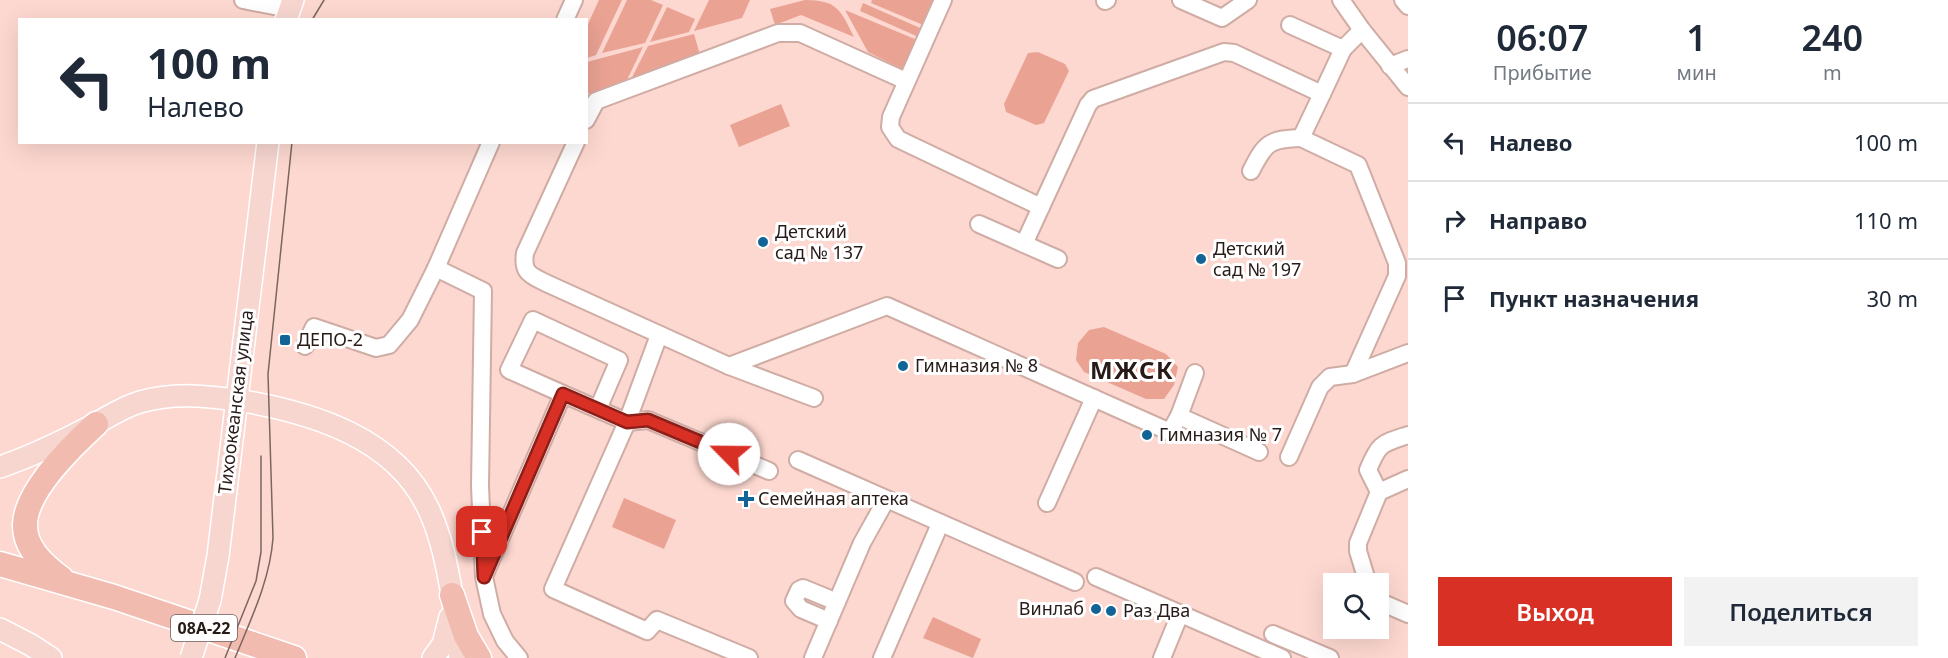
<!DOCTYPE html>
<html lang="ru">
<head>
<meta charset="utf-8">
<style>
	body { margin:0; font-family:"Noto Sans",sans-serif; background:#f2f2f3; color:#1f2937; height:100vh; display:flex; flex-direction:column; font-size:22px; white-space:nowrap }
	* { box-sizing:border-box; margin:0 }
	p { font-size:20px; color:#747a83 }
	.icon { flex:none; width:33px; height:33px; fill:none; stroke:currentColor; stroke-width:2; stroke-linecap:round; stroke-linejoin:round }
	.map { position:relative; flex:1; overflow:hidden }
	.drawer { display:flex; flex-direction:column; background:#fff; width:540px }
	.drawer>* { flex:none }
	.guide { position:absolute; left:18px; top:18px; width:570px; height:126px; border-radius:0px; box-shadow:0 6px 24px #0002; background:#fff; color:#1f2937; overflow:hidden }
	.tools { position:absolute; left:1323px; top:573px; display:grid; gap:12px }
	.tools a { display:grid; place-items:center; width:66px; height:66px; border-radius:0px; background:#fff; box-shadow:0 6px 24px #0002; font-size:30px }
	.pin { position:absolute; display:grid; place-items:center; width:51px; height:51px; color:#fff; margin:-26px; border-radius:12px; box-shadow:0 3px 9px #0006 }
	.me { position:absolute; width:66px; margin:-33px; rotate:293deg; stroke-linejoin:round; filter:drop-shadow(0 0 4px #0008) }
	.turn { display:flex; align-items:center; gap:21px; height:126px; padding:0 30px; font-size:27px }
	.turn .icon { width:78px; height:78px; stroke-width:2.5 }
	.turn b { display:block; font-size:42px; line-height:51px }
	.eta { display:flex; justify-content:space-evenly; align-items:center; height:102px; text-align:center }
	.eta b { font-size:36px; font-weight:600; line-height:42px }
	.cta { display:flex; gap:12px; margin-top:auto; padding:12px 30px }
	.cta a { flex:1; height:69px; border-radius:0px; background:#d93025; color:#fff; font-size:24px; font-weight:600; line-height:69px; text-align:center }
	.cta a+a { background:#f2f2f3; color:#1f2937 }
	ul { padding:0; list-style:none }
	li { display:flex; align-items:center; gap:18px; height:78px; padding:0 30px; border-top:2px solid #e0e1e3 }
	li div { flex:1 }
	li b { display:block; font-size:22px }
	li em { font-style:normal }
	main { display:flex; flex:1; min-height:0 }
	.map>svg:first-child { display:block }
	.green { fill:#eaa293 }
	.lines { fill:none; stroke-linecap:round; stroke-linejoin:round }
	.minor-casing { stroke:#cfaca4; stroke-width:20 }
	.major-casing { stroke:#fff; stroke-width:24 }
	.highway-casing { stroke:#fff; stroke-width:27 }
	.minor { stroke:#fff; stroke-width:16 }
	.major { stroke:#f7d6d0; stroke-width:21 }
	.highway { stroke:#f1bbb0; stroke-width:24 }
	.tram { stroke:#7c6560; stroke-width:1.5 }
	.major-bridge-casing { stroke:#fff; stroke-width:24; stroke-linecap:butt }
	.major-bridge { stroke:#f7d6d0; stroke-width:21 }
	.route-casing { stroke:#8d1f18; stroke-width:15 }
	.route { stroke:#d93025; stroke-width:10 }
	.poi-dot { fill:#126496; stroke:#fff; stroke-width:2 }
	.labels { text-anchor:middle; stroke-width:6; stroke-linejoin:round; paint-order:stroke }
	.shield { fill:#fff; stroke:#685f5d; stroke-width:1.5 }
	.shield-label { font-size:16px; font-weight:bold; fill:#271a17 }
	.poi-label { font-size:18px; fill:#271a17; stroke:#fff; text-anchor:start }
	.street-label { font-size:18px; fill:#271a17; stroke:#fff }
	.district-label { font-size:24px; font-weight:bold; letter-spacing:1.5px; fill:#271a17; stroke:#fff }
</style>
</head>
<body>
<main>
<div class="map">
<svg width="1408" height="658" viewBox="0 0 1408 658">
	<rect width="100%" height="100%" fill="#fdd8d0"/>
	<g class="green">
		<path d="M 599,0 L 622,0 L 596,55 L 587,58 L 587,26 Z"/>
		<path d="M 627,0 L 651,0 L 663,5 L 645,43 L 602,53 Z"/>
		<path d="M 709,0 L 750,0 L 742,18 L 694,31 Z"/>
		<path d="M 805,0 C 838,0 841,11 854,37 L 801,15 L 775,25 L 770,9 Z"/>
		<path d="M 872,0 L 940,0 L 928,27 L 871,3 Z"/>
		<path d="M 863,3 L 927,31 L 923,39 L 860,11 Z"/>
		<path d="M 667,7 L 695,19 L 689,32 L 650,42 Z"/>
		<path d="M 845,10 L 922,42 L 908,72 L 868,52 Z"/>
		<path d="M 694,34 L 700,55 L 628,85 L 648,46 Z"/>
		<path d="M 643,47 L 623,88 L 596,99 L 587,92 L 587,62 Z"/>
		<path d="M 1038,52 L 1065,64 L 1069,71 L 1044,123 L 1036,125 L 1006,112 L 1004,104 L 1028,53 Z"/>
		<path d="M 781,104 L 790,126 L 739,147 L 730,125 Z"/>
		<path d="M 1104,327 L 1166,354 L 1178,367 L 1174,385 L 1164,399 L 1146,399 L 1084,372 L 1076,360 L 1078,343 L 1089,330 Z"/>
		<path d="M 624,498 L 676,520 L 664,549 L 612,527 Z"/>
		<path d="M 933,617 L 981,639 L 973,658 L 923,638 Z"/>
	</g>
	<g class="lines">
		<g class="minor-casing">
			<g id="minor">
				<path d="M 243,0 L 289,9"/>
				<path d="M 943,0 L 891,117 L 890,127 L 898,139 L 1041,207 L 1088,105 L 1093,99 L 1224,52 L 1234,53 L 1322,94 L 1343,49 L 1362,30"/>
				<path d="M 1181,0 L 1222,18 L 1248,0"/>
				<path d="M 1341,0 L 1362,30 L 1408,87"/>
				<path d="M 1403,0 L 1408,6"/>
				<path d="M 1105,1 L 1107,0"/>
				<path d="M 565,20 L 574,0"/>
				<path d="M 1290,25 L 1343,49"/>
				<path d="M 1390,66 L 1408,59"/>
				<path d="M 1322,94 L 1301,138 L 1358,165 L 1397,263 L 1397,276 L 1353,374"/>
				<path d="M 586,120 L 596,101 L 778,33 L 800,33 L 906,81"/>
				<path d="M 576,142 L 525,253 C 522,273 530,275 546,283 L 729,366 L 814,398"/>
				<path d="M 1251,171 C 1265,143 1269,139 1301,138"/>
				<path d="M 979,224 L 1058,259"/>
				<path d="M 1024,244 L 1041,207"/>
				<path d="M 436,268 L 483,291 L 480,486 L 484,577 L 492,614 L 505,641 L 519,658"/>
				<path d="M 659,335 L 627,422 L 553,589 L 647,631 L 657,620 L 749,658"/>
				<path d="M 305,346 L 314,327 L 376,348 L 389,345 L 410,320 L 436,268 L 491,142"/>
				<path d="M 729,366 L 887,306 L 1170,432 L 1179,416 L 1259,452"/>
				<path d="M 563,394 L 509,370 L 533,320 L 619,360 L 598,409"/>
				<path d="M 1179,416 L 1195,373"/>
				<path d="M 1289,457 L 1320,387 L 1330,377 L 1353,374 L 1408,353"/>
				<path d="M 798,460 L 1075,582"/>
				<path d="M 1379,492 L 1368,470 C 1379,443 1381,444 1408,435"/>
				<path d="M 1047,503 L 1094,398"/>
				<path d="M 485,574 L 563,394 L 627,422 L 648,420 L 769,471"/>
				<path d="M 1096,577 L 1282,658"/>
				<path d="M 1368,584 L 1358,551 L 1358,543 L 1379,492 L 1408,479"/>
				<path d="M 1378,601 L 1408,614"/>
				<path d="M 829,621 L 801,609 L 794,601 L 799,590 L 803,588 L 837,602"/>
				<path d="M 1273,634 L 1330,658"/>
				<path d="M 813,658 L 862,543 L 886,500"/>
				<path d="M 882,658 L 940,524"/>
				<path d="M 1162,658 L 1180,614"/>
			</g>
		</g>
		<g class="major-casing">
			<g id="major">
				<path d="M 286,20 L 293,0"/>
				<path d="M 0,467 C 32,456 65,440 95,424 C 110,416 123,407 140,402 C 175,392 208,396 243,401 C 313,413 395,438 428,508 C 441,535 447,566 452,595 C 456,616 456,637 460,658"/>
				<path d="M 210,600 L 218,556 L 268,142"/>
				<path d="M 0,629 L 31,645 L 51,658"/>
				<path d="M 433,658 L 443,644 L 450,617"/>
			</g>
		</g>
		<g class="highway-casing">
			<g id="highway">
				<path d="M 0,564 L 114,597 L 294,658"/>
				<path d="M 61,578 C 44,566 25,548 25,526 C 24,492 73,445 96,424"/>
				<path d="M 452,595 L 466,636 L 479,658"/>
			</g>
		</g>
		<use href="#minor" class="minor"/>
		<use href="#major" class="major"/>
		<use href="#highway" class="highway"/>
		<g class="tram">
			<path d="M 312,20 L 324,0"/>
			<path d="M 225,658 L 256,581 L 261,552 L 261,456"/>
			<path d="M 235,658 C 251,619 270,580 273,538 L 268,374 L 292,142"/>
		</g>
		<g class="major-bridge-casing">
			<path id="major-bridge" d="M 191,658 L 210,600"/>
		</g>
		<use href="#major-bridge" class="major-bridge"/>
	</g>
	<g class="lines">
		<g class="route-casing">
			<path id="route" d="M 482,532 L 484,577 L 563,394 L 627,422 L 648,420 L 729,454"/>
		</g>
		<use href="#route" class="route"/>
	</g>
	<g class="poi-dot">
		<circle cx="763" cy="242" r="6"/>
		<circle cx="1201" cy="259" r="6"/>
		<rect x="279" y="334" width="12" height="12" rx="3"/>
		<circle cx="903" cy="366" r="6"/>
		<circle cx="1147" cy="435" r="6"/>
		<path d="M743 490h6v6h6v6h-6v6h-6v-6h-6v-6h6z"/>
		<circle cx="1096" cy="609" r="6"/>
		<circle cx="1111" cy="611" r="6"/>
	</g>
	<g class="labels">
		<rect class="shield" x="171" y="615" width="66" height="26" rx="4.5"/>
		<g class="shield-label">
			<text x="204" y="634">08А-22</text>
		</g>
		<g class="poi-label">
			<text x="775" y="238">Детский<tspan x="775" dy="21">сад № 137</tspan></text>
			<text x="1213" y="255">Детский<tspan x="1213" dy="21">сад № 197</tspan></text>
			<text x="297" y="346">ДЕПО-2</text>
			<text x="915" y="372">Гимназия № 8</text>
			<text x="1159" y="441">Гимназия № 7</text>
			<text x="758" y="505">Семейная аптека</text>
			<text x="1084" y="615" text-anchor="end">Винлаб</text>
			<text x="1123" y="617">Раз Два</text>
		</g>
		<g class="street-label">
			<text transform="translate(236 402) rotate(-83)" y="6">Тихоокеанская улица</text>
		</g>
		<g class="district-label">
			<text x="1132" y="379">МЖСК</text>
		</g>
	</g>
</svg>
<div class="tools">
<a><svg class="icon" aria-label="search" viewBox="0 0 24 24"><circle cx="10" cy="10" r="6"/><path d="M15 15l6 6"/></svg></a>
</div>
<div class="pin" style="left:482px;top:532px;background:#d93025"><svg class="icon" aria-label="arrive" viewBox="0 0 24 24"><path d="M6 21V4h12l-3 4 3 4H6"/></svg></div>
<svg class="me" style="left:729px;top:454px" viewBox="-20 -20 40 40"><circle r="19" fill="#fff"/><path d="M0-13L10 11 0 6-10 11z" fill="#d93025"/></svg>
<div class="guide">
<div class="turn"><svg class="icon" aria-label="left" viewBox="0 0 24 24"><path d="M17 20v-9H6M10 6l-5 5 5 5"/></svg><div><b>100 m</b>Налево</div></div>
</div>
</div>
<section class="drawer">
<div class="eta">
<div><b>06:07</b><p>Прибытие</p></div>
<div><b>1</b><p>мин</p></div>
<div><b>240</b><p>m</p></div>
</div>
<ul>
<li><svg class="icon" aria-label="left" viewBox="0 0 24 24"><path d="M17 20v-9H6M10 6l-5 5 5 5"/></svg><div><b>Налево</b></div><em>100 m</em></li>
<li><svg class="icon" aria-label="right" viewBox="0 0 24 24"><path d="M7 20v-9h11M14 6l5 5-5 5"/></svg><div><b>Направо</b></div><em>110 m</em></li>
<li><svg class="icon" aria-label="arrive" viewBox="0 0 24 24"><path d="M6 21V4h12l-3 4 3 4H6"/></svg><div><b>Пункт назначения</b></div><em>30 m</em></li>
</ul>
<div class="cta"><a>Выход</a><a>Поделиться</a></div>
</section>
</main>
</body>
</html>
